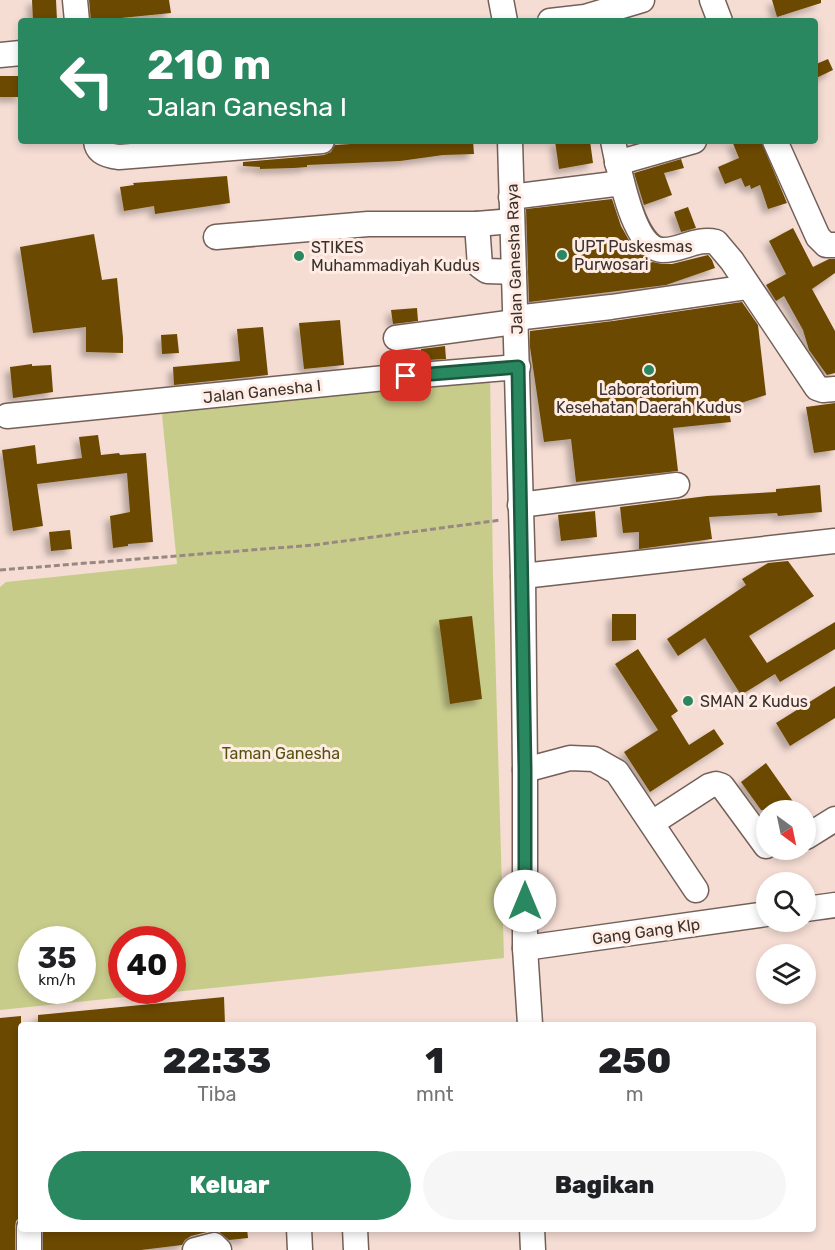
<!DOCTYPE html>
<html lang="id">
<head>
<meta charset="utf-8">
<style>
	body { margin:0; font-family:Rubik,sans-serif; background:#f6f6f6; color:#202124; height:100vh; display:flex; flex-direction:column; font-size:22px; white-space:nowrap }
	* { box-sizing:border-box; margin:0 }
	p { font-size:20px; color:#757577 }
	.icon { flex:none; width:33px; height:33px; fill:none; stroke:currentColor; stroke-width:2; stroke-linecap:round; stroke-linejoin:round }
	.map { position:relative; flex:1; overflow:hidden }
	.side { position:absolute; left:18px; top:1022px; width:798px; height:210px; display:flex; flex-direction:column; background:#fff; border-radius:6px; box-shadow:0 3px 9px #0003 }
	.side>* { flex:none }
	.banner { position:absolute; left:18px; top:18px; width:800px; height:126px; border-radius:6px; box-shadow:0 3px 9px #0003; background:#2a8860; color:#fff; overflow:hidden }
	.needle { width:39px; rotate:147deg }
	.tools { position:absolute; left:756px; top:800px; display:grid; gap:12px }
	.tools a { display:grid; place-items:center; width:60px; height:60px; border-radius:50%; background:#fff; box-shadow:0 3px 9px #0003; font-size:30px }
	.speed { position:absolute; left:18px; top:926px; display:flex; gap:12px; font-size:30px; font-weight:700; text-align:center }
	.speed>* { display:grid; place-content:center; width:78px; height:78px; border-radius:50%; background:#fff; box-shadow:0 3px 9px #0003; line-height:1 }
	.speed small { font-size:15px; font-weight:400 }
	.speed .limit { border:9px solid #d22; background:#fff; color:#111 }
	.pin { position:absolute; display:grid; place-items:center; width:51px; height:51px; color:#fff; margin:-26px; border-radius:12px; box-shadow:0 3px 9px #0006 }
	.me { position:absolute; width:66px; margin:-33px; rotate:0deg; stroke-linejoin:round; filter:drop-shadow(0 0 4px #0008) }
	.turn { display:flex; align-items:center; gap:21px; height:126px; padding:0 30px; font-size:27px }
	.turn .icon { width:78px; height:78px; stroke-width:2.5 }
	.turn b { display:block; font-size:42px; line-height:51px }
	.eta { display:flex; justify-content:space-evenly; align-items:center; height:102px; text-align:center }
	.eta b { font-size:36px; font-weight:800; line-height:42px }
	.action { display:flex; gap:12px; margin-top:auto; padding:12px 30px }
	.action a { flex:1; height:69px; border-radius:36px; background:#2a8860; color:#fff; font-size:24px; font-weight:800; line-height:69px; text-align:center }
	.action a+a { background:#f6f6f6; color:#202124 }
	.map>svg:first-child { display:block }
	.green { fill:#c8cc8b; fill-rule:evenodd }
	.building { fill:#6c4900; filter:url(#shadow) }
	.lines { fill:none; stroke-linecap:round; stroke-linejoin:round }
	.minor-casing { stroke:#746058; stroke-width:27 }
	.path { stroke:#998882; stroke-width:3; stroke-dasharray:6 3; stroke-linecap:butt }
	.minor { stroke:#fff; stroke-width:24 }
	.route-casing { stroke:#1b583e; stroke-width:15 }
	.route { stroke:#2a8860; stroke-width:10 }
	.poi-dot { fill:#2a8860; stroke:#ffece4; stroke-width:2 }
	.labels { text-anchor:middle; stroke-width:6; stroke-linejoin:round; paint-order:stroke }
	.poi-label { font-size:16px; fill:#3a312d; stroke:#ffece4; text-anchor:start }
	.street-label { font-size:16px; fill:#3a312d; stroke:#ffece4 }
	.park-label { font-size:16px; fill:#52540f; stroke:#ffece4 }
</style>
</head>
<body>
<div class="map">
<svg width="835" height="1250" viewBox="0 0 835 1250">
	<defs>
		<filter id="shadow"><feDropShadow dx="-5" dy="5" stdDeviation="3" flood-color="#0004"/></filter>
	</defs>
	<rect width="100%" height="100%" fill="#f5ddd4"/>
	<path class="green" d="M 490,374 L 493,576 L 504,958 L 0,1010 L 0,587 L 6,582 L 177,564 L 162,415 L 167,408 ZM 32,939 L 82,939 L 82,990 L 32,990 ZM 122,939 L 172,939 L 172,990 L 122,990 Z"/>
	<g class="building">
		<path d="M 32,0 L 56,0 L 57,20 L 33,21 Z"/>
		<path d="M 89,0 L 169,0 L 171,13 L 91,21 Z"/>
		<path d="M 772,0 L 821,0 L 821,3 L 777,17 Z"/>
		<path d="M 828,59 L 833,70 L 814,79 L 814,65 Z"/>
		<rect x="0" y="76" width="21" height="21"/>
		<path d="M 366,141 L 473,141 L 474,154 L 443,155 L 400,161 L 307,165 L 307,167 L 294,168 L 260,169 L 260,167 L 243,166 L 243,162 L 324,155 L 331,152 L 335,145 L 366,143 Z"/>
		<path d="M 555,141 L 590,141 L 593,163 L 559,169 Z"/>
		<path d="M 732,141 L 761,141 L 787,203 L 768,209 L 760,185 L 751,189 L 750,185 L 745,187 L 741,178 L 725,184 L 718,167 L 739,158 Z"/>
		<path d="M 681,159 L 684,168 L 664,173 L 672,195 L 644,205 L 634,173 Z"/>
		<path d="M 227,176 L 230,203 L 155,214 L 154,206 L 124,211 L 120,187 L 134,185 L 133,183 Z"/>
		<path d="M 612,199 L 621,226 L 630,242 L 647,259 L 648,263 L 653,262 L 662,264 L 672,264 L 708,255 L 712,260 L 715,268 L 666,285 L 529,302 L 526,209 Z"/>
		<path d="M 688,207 L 696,228 L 681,232 L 674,212 Z"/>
		<path d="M 793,228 L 813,267 L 829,259 L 835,259 L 835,273 L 812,289 L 835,331 L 835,373 L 827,375 L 809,350 L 803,330 L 784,296 L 776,301 L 766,285 L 786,274 L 769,241 Z"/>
		<path d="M 94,234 L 102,280 L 117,278 L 123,338 L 123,353 L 86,352 L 86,327 L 33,333 L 20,247 Z"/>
		<path d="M 742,302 L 758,325 L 766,395 L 728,407 L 731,422 L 673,428 L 678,471 L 576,482 L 571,439 L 544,442 L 530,347 L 530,331 L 613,321 Z"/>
		<path d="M 417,308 L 418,321 L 393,324 L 391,310 Z"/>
		<path d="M 340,320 L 344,365 L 304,369 L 299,323 Z"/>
		<path d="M 263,327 L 268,375 L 174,385 L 173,367 L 240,361 L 237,329 Z"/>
		<path d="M 177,334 L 179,353 L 162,354 L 161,335 Z"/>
		<path d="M 445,346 L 446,359 L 426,360 L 425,354 L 421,354 L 421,349 Z"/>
		<path d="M 32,364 L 32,366 L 51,365 L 53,392 L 13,398 L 10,367 Z"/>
		<path d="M 835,403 L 835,450 L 814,453 L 806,407 Z"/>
		<path d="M 98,435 L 101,455 L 119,453 L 120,455 L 146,453 L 153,542 L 128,544 L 128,546 L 113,548 L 110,516 L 130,512 L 127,473 L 37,484 L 43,526 L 13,531 L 2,450 L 35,445 L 37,464 L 82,458 L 79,437 Z"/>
		<path d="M 820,485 L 822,512 L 778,516 L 777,513 L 709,517 L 712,539 L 639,549 L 639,532 L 623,533 L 620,507 L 707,496 L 776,492 L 776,489 Z"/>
		<path d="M 595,511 L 597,537 L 561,541 L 558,515 Z"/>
		<path d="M 70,530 L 72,549 L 51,551 L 49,532 Z"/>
		<path d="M 788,561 L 814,596 L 749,636 L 767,663 L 835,622 L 835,649 L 780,682 L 775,674 L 741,695 L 705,638 L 678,656 L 667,639 L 746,585 L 742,579 L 768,563 Z"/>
		<path d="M 612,614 L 636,614 L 636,640 L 612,641 Z"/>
		<path d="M 472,616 L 482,699 L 450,704 L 439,620 Z"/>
		<path d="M 638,649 L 678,711 L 671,716 L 689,745 L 714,729 L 724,744 L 650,792 L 624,752 L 658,730 L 615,664 Z"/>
		<path d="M 835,686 L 835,718 L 790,746 L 776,723 Z"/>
		<path d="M 766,763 L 799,810 L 761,810 L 741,782 Z"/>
		<path d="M 224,997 L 225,1024 L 38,1024 L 38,1015 Z"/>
		<path d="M 21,1016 L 21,1216 L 16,1221 L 15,1227 L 15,1250 L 0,1250 L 0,1018 Z"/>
		<path d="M 43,1228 L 247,1228 L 248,1238 L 229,1240 L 218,1231 L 211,1231 L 191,1236 L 185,1240 L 182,1245 L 141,1250 L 43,1250 Z"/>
	</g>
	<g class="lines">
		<g class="minor-casing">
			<g id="minor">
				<path d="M 75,0 L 77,21"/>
				<path d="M 501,0 L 505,21"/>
				<path d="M 712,0 L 720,21"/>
				<path d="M 550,21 L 585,17 L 642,0"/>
				<path d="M 0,55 L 21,53"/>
				<path d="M 96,141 C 97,153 109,156 119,157 L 322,141"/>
				<path d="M 510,141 L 523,576 L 525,770 L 525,948 L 530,1024"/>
				<path d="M 613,141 C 618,164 632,248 662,250 C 681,251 696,237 716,242 L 732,261 L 817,388 L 823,390 L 835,389"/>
				<path d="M 775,141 L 818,237 L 826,245 L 835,245"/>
				<path d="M 617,163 L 694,141"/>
				<path d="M 511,197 L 622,183"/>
				<path d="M 477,224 L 480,266 L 487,271 L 514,272"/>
				<path d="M 216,237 L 368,224 L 477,224 L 512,221"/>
				<path d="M 515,318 L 611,307 L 748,287"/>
				<path d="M 396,338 L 515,322"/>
				<path d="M 7,416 L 385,378 L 518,367"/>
				<path d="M 520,505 L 677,485"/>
				<path d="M 523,576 L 835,541"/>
				<path d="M 525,770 L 570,758 L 594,759 L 617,772 L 696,890"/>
				<path d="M 652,823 L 709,786 L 716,784 L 722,786 L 766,846"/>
				<path d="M 806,837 L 835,819"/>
				<path d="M 806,909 L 835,905"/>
				<path d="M 525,948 L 766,914"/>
				<path d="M 29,1228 L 29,1250"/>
				<path d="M 299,1228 L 300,1250"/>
				<path d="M 355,1228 L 356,1250"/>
				<path d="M 532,1228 L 533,1250"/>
				<path d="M 195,1250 L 214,1245 L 219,1250"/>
			</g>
		</g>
		<path class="path" d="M 0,570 L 314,545 L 501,520"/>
		<use href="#minor" class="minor"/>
	</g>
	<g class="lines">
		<g class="route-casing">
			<path id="route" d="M 406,376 L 518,367 L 525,770 L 525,901"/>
		</g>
		<use href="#route" class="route"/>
	</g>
	<g class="poi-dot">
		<circle cx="562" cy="255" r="6"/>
		<circle cx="299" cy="256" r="6"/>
		<circle cx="649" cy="370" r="6"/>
		<circle cx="688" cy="701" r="6"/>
	</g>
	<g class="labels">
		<g class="poi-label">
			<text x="574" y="252">UPT Puskesmas<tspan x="574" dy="18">Purwosari</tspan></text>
			<text x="311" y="253">STIKES<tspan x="311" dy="18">Muhammadiyah Kudus</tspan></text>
			<text x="649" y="395" text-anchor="middle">Laboratorium<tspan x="649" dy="18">Kesehatan Daerah Kudus</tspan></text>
			<text x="700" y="707">SMAN 2 Kudus</text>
		</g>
		<g class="street-label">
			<text transform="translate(514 259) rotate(-92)" y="6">Jalan Ganesha Raya</text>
			<text transform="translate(262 391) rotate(-6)" y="6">Jalan Ganesha I</text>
			<text transform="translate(646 931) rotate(-8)" y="6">Gang Gang Klp</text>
		</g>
		<g class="park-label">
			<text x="281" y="759">Taman Ganesha</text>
		</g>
	</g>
</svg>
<div class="tools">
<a><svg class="needle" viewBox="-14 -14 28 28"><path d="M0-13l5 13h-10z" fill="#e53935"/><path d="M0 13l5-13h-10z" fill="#757577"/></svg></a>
<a><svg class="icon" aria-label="search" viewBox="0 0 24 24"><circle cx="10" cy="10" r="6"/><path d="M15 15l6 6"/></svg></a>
<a><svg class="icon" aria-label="layers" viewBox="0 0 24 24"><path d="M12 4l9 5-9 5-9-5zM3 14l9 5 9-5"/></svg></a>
</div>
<div class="speed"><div>35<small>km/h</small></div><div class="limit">40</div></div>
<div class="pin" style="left:406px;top:376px;background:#d93025"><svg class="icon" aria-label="arrive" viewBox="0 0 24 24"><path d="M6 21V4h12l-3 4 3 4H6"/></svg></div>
<svg class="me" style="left:525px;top:901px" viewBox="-20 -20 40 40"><circle r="19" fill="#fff"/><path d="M0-13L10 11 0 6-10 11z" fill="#2a8860"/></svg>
<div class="banner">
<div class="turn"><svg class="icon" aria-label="left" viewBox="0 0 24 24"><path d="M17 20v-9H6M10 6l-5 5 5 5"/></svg><div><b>210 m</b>Jalan Ganesha I</div></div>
</div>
<section class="side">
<div class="eta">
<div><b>22:33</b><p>Tiba</p></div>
<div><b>1</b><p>mnt</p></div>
<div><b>250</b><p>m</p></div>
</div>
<div class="action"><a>Keluar</a><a>Bagikan</a></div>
</section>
</div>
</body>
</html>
